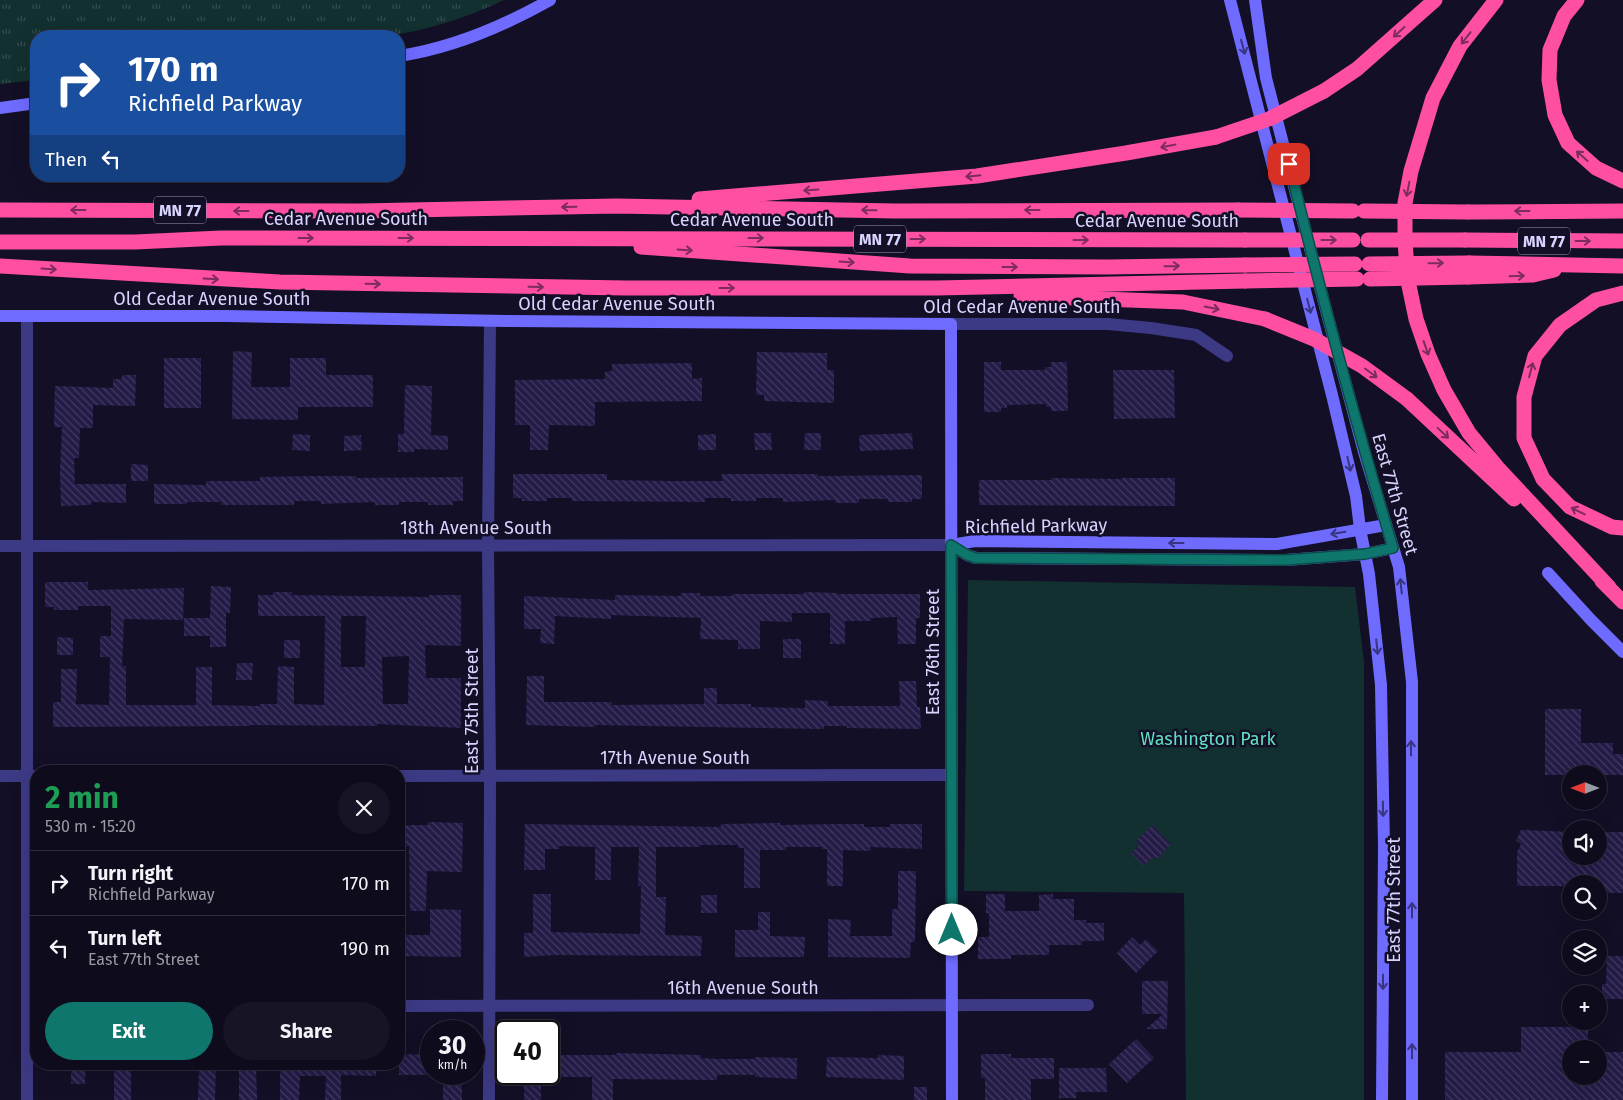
<!DOCTYPE html>
<html lang="en">
<head>
<meta charset="utf-8">
<style>
	body { margin:0; font-family:"Fira Sans",sans-serif; background:#171425; color:#f1f3f6; height:100vh; display:flex; flex-direction:column; font-size:19px; white-space:nowrap }
	* { box-sizing:border-box; margin:0 }
	p { font-size:16px; color:#9b9ba3 }
	.icon { flex:none; width:28px; height:28px; fill:none; stroke:currentColor; stroke-width:2; stroke-linecap:round; stroke-linejoin:round }
	.map { position:relative; flex:1; overflow:hidden }
	.drawer { position:absolute; left:30px; top:765px; width:375px; height:305px; display:flex; flex-direction:column; background:#0e0b1c; border-radius:20px; box-shadow:0 5px 20px #0002,0 0 0 1px #2e2b3b }
	.drawer>* { flex:none }
	.guide { position:absolute; left:30px; top:30px; width:375px; height:152px; border-radius:20px; box-shadow:0 5px 20px #0002,0 0 0 1px #2e2b3b; background:#1a4fa0; color:#fff; overflow:hidden }
	.needle { width:32px; rotate:270deg }
	.tools { position:absolute; left:1562px; top:765px; display:grid; gap:10px }
	.tools a { display:grid; place-items:center; width:45px; height:45px; border-radius:50%; background:#0e0b1c; box-shadow:0 5px 20px #0002,0 0 0 1px #2e2b3b; font-size:25px }
	.speed { position:absolute; left:420px; top:1020px; display:flex; gap:10px; font-size:25px; font-weight:700; text-align:center }
	.speed>* { display:grid; place-content:center; width:65px; height:65px; border-radius:50%; background:#0e0b1c; box-shadow:0 5px 20px #0002,0 0 0 1px #2e2b3b; line-height:1 }
	.speed small { font-size:12px; font-weight:400 }
	.speed .limit { border:2px solid #111; border-radius:8px; background:#fff; color:#111 }
	.pin { position:absolute; display:grid; place-items:center; width:42px; height:42px; color:#fff; margin:-21px; border-radius:10px; box-shadow:0 2px 8px #0006 }
	.me { position:absolute; width:55px; margin:-28px; rotate:0deg; stroke-linejoin:round; filter:drop-shadow(0 0 4px #0008) }
	.turn { display:flex; align-items:center; gap:18px; height:105px; padding:0 15px; font-size:22px }
	.turn .icon { width:65px; height:65px; stroke-width:2.5 }
	.turn b { display:block; font-size:35px; line-height:42px }
	.then { display:flex; align-items:center; height:48px; padding:0 15px; background:#0003; gap:10px; font-size:19px }
	.round { display:grid; place-items:center; flex:none; width:52px; height:52px; border-radius:26px; background:#171425 }
	.summary { display:flex; align-items:center; justify-content:space-between; height:85px; padding:0 15px }
	h1 { font-size:30px; font-weight:700; line-height:38px; color:#1e9e55 }
	.primary-button { display:flex; gap:10px; margin-top:auto; padding:10px 15px }
	.primary-button a { flex:1; height:58px; border-radius:30px; background:#0f766e; color:#fff; font-size:20px; font-weight:700; line-height:58px; text-align:center }
	.primary-button a+a { background:#171425; color:#f1f3f6 }
	ul { padding:0; list-style:none }
	li { display:flex; align-items:center; gap:15px; height:65px; padding:0 15px; border-top:1px solid #2e2b3b }
	li div { flex:1 }
	li b { display:block; font-size:19px }
	li em { font-style:normal }
	.map>svg:first-child { display:block }
	.grass { fill:url(#grass-tufts) }
	.park { fill:#12302f }
	.building { fill:url(#building-back-hatch); fill-rule:evenodd }
	.lines { fill:none; stroke-linecap:round; stroke-linejoin:round }
	.street { stroke:#3d3a85; stroke-width:12 }
	.secondary { stroke:#6f6bff; stroke-width:12 }
	.highway { stroke:#ff4fa3; stroke-width:15 }
	.highway-bridge { stroke:#ff4fa3; stroke-width:15 }
	.oneway { stroke:#7d2c5e }
	.oneway2 { stroke:#38347d }
	.route-casing { stroke:#0a4d48; stroke-width:12 }
	.route { stroke:#0f766e; stroke-width:9 }
	.labels { text-anchor:middle; stroke-width:5; stroke-linejoin:round; paint-order:stroke }
	.shield { fill:#130f26; stroke:#9e99be; stroke-width:1 }
	.shield-label { font-size:16px; font-weight:bold; fill:#d9d4ff }
	.street-label { font-size:18px; fill:#d9d4ff; stroke:#130f26 }
	.park-label { font-size:18px; fill:#5fe0c0; stroke:#130f26 }
</style>
</head>
<body>
<div class="map">
<svg width="1623" height="1100" viewBox="0 0 1623 1100">
	<defs>
		<pattern id="grass-tufts" width="24" height="20" patternUnits="userSpaceOnUse" patternTransform="scale(1.25)"><rect width="24" height="20" fill="#12302f"/><path d="M3 7l-1-3M5 7V3M7 7l1-3M15 17l-1-3M17 17v-4M19 17l1-3" fill="none" stroke="#344d4e"/></pattern>
		<pattern id="building-back-hatch" width="6" height="6" patternUnits="userSpaceOnUse" patternTransform="scale(1.25)"><rect width="6" height="6" fill="#241b47"/><path d="M-1 5l2 2M0 0l6 6M5-1l2 2" fill="none" stroke="#433b63"/></pattern>
	</defs>
	<rect width="100%" height="100%" fill="#130f26"/>
	<path class="grass" d="M 0,0 L 504,0 C 466,18 428,30 387,36 L 36,36 L 36,80 L 0,84 Z"/>
	<path class="park" d="M 968,580 L 1355,587 L 1364,662 L 1364,1100 L 1186,1100 L 1184,893 L 964,891 Z"/>
	<g class="building">
		<path d="M 233,351 L 252,352 L 251,387 L 290,387 L 290,358 L 326,358 L 326,375 L 373,375 L 373,407 L 298,407 L 298,420 L 232,419 Z"/>
		<path d="M 757,352 L 827,353 L 827,370 L 834,370 L 834,403 L 764,401 L 764,395 L 756,395 Z"/>
		<rect x="164" y="358" width="37" height="50"/>
		<path d="M 984,362 L 1001,362 L 1001,370 L 1045,370 L 1045,367 L 1051,367 L 1051,362 L 1067,362 L 1068,411 L 1051,411 L 1051,407 L 1046,407 L 1046,404 L 1007,405 L 1007,408 L 1001,408 L 1001,412 L 984,412 Z"/>
		<path d="M 692,363 L 692,379 L 702,378 L 702,401 L 595,402 L 595,426 L 549,425 L 548,450 L 530,450 L 530,425 L 515,425 L 515,380 L 605,379 L 605,372 L 612,371 L 612,364 Z"/>
		<path d="M 1113,370 L 1174,370 L 1175,418 L 1114,419 Z"/>
		<path d="M 122,375 L 136,375 L 135,406 L 93,405 L 93,428 L 80,428 L 79,458 L 74,458 L 75,484 L 126,484 L 126,503 L 91,502 L 91,505 L 61,506 L 60,471 L 62,427 L 54,427 L 55,386 L 113,388 L 113,379 L 122,379 Z"/>
		<path d="M 405,385 L 432,386 L 431,435 L 448,436 L 448,450 L 414,449 L 414,452 L 398,452 L 398,434 L 404,434 Z"/>
		<path d="M 754,433 L 771,433 L 772,450 L 755,450 Z"/>
		<path d="M 805,433 L 821,433 L 821,450 L 804,450 Z"/>
		<path d="M 912,433 L 913,449 L 860,451 L 859,435 Z"/>
		<path d="M 293,434 L 310,435 L 310,451 L 292,450 Z"/>
		<path d="M 716,434 L 716,450 L 698,450 L 698,435 Z"/>
		<path d="M 361,435 L 362,450 L 344,451 L 344,436 Z"/>
		<path d="M 131,464 L 148,465 L 148,481 L 131,481 Z"/>
		<path d="M 513,474 L 607,474 L 607,480 L 672,481 L 722,481 L 722,474 L 818,474 L 818,476 L 922,475 L 922,499 L 912,499 L 912,502 L 888,502 L 888,499 L 859,499 L 859,503 L 835,503 L 835,500 L 783,502 L 783,498 L 756,498 L 756,501 L 731,501 L 731,498 L 705,498 L 705,502 L 572,501 L 572,498 L 547,498 L 547,501 L 522,501 L 522,498 L 513,498 Z"/>
		<path d="M 312,476 L 356,476 L 356,478 L 463,477 L 463,501 L 453,501 L 453,505 L 428,505 L 428,502 L 399,502 L 399,505 L 375,505 L 375,502 L 321,504 L 321,501 L 294,501 L 294,505 L 221,505 L 221,502 L 187,502 L 187,504 L 154,504 L 154,484 L 206,485 L 206,481 L 260,481 L 260,477 Z"/>
		<path d="M 1051,478 L 1122,479 L 1122,478 L 1175,478 L 1175,506 L 979,505 L 979,480 L 1051,480 Z"/>
		<path d="M 45,582 L 88,582 L 88,590 L 184,588 L 183,620 L 124,619 L 122,666 L 126,666 L 126,705 L 196,705 L 196,667 L 212,667 L 212,705 L 260,706 L 260,704 L 277,704 L 278,666 L 294,667 L 294,704 L 324,705 L 325,616 L 258,616 L 258,595 L 273,595 L 273,592 L 292,592 L 292,595 L 429,597 L 429,595 L 461,595 L 461,646 L 425,645 L 426,678 L 461,678 L 461,728 L 377,724 L 377,726 L 250,725 L 250,726 L 53,727 L 53,702 L 61,702 L 61,669 L 77,669 L 76,704 L 109,705 L 110,657 L 100,657 L 100,636 L 111,636 L 111,606 L 78,606 L 78,610 L 54,610 L 54,607 L 45,607 ZM 341,616 L 366,616 L 365,667 L 341,667 ZM 409,656 L 408,704 L 383,704 L 382,657 Z"/>
		<path d="M 211,586 L 231,587 L 230,613 L 226,613 L 226,647 L 210,647 L 210,636 L 184,636 L 184,618 L 210,618 Z"/>
		<path d="M 804,592 L 837,593 L 837,594 L 920,594 L 920,618 L 916,618 L 916,644 L 898,644 L 897,617 L 871,618 L 871,621 L 845,621 L 845,644 L 830,644 L 830,613 L 792,613 L 792,622 L 760,621 L 760,649 L 738,649 L 738,640 L 700,639 L 701,618 L 611,615 L 611,619 L 555,616 L 554,644 L 540,643 L 541,629 L 524,629 L 524,596 L 615,600 L 615,595 L 681,596 L 681,593 L 700,593 L 700,596 L 732,596 L 732,594 L 804,594 Z"/>
		<path d="M 57,637 L 73,638 L 73,655 L 57,655 Z"/>
		<rect x="783" y="639" width="18" height="19"/>
		<rect x="284" y="640" width="16" height="18"/>
		<path d="M 237,663 L 253,663 L 252,680 L 236,680 Z"/>
		<path d="M 527,676 L 544,676 L 544,702 L 612,702 L 612,705 L 704,704 L 704,688 L 717,688 L 717,704 L 751,704 L 751,707 L 805,708 L 805,700 L 828,701 L 828,706 L 900,706 L 899,681 L 916,681 L 917,707 L 920,707 L 921,729 L 847,728 L 847,726 L 824,726 L 824,729 L 647,726 L 595,725 L 595,727 L 526,725 Z"/>
		<path d="M 1545,709 L 1581,709 L 1581,743 L 1613,743 L 1613,754 L 1623,754 L 1623,775 L 1545,775 Z"/>
		<path d="M 428,822 L 463,823 L 462,872 L 427,871 L 426,911 L 410,911 L 409,846 L 399,846 L 399,825 L 428,825 Z"/>
		<path d="M 780,823 L 780,825 L 837,824 L 864,824 L 864,827 L 890,827 L 890,824 L 922,824 L 922,849 L 870,847 L 871,851 L 843,850 L 843,886 L 827,886 L 827,849 L 822,849 L 822,847 L 786,847 L 786,850 L 760,850 L 760,888 L 744,888 L 744,848 L 738,848 L 738,845 L 700,845 L 700,847 L 656,847 L 656,897 L 666,897 L 665,935 L 702,936 L 701,956 L 556,955 L 524,957 L 524,933 L 533,933 L 533,894 L 551,894 L 551,932 L 640,934 L 641,886 L 638,886 L 639,847 L 611,847 L 611,880 L 595,880 L 595,847 L 559,846 L 559,849 L 545,849 L 545,870 L 524,870 L 525,824 L 721,827 L 721,824 Z"/>
		<path d="M 1152,825 L 1171,844 L 1156,860 L 1153,857 L 1144,866 L 1131,853 L 1140,845 L 1136,841 Z"/>
		<path d="M 1521,830 L 1571,832 L 1571,856 L 1599,856 L 1599,832 L 1623,832 L 1623,893 L 1599,893 L 1599,884 L 1571,884 L 1571,886 L 1517,886 L 1517,852 L 1521,844 L 1516,841 Z"/>
		<path d="M 898,871 L 916,871 L 915,942 L 911,942 L 910,958 L 828,957 L 828,919 L 851,920 L 850,936 L 892,936 L 892,909 L 898,909 Z"/>
		<path d="M 986,894 L 1005,894 L 1005,911 L 1039,911 L 1039,895 L 1053,894 L 1053,899 L 1074,899 L 1074,920 L 1086,920 L 1086,923 L 1104,923 L 1104,941 L 1082,941 L 1082,945 L 1049,945 L 1049,955 L 1011,955 L 1011,959 L 978,959 L 978,937 L 989,937 L 989,913 L 986,913 Z"/>
		<rect x="701" y="895" width="16" height="18"/>
		<path d="M 430,909 L 461,910 L 461,957 L 399,956 L 399,935 L 430,935 Z"/>
		<path d="M 758,912 L 770,912 L 770,936 L 805,937 L 804,957 L 735,957 L 735,930 L 758,930 Z"/>
		<path d="M 1132,937 L 1140,945 L 1146,939 L 1158,951 L 1136,973 L 1117,953 Z"/>
		<path d="M 1607,956 L 1623,956 L 1623,999 L 1602,999 L 1602,984 L 1606,984 Z"/>
		<path d="M 1142,981 L 1168,981 L 1167,1029 L 1146,1029 L 1163,1014 L 1142,1014 Z"/>
		<path d="M 1521,1027 L 1588,1027 L 1588,1049 L 1571,1049 L 1571,1076 L 1599,1076 L 1599,1052 L 1623,1052 L 1623,1100 L 1445,1100 L 1445,1052 L 1521,1052 Z"/>
		<path d="M 1136,1039 L 1154,1058 L 1127,1083 L 1109,1064 Z"/>
		<path d="M 616,1053 L 701,1055 L 701,1058 L 718,1059 L 755,1059 L 755,1057 L 797,1058 L 797,1079 L 755,1077 L 755,1075 L 717,1075 L 717,1080 L 613,1079 L 613,1100 L 592,1100 L 592,1077 L 549,1077 L 549,1055 L 616,1055 Z"/>
		<path d="M 399,1054 L 431,1055 L 431,1075 L 399,1075 Z"/>
		<path d="M 981,1054 L 1011,1054 L 1011,1058 L 1054,1058 L 1054,1079 L 1031,1079 L 1031,1100 L 985,1100 L 985,1078 L 981,1078 Z"/>
		<path d="M 878,1055 L 904,1056 L 904,1080 L 826,1077 L 827,1057 L 878,1058 Z"/>
		<path d="M 71,1064 L 86,1064 L 85,1084 L 71,1084 Z"/>
		<rect x="114" y="1064" width="17" height="36"/>
		<path d="M 199,1064 L 216,1064 L 215,1100 L 198,1100 Z"/>
		<path d="M 239,1064 L 256,1064 L 257,1100 L 239,1100 Z"/>
		<path d="M 280,1064 L 376,1064 L 376,1076 L 341,1075 L 341,1100 L 325,1100 L 326,1076 L 300,1076 L 299,1100 L 280,1100 Z"/>
		<path d="M 1059,1068 L 1106,1068 L 1107,1092 L 1076,1092 L 1076,1098 L 1059,1098 Z"/>
		<rect x="443" y="1074" width="19" height="26"/>
		<rect x="524" y="1074" width="17" height="26"/>
		<rect x="914" y="1087" width="13" height="13"/>
	</g>
	<g class="lines">
		<g class="street">
			<path d="M 27,316 L 27,1100"/>
			<path d="M 951,324 L 1108,324 L 1151,328 L 1196,335 L 1227,356"/>
			<path d="M 0,546 L 951,545"/>
			<path d="M 0,776 L 36,776"/>
			<path d="M 399,776 L 951,775"/>
			<path d="M 399,1006 L 1088,1005"/>
			<path d="M 489,1100 L 490,776 L 488,546 L 490,321"/>
		</g>
		<g class="secondary">
			<path d="M 1230,0 L 1332,395 L 1356,496 L 1360,529 L 1369,574 L 1381,685 L 1384,846 L 1382,1100"/>
			<path d="M 1255,0 L 1266,78 L 1326,310 L 1364,452 L 1399,567 L 1412,682 L 1412,1100"/>
			<path d="M 399,56 C 453,48 502,27 550,0"/>
			<path d="M 0,108 L 36,103"/>
			<path d="M 0,316 L 225,316 L 507,321 L 951,324 L 952,1100"/>
			<path d="M 951,545 L 967,555 L 976,558 L 1286,560 L 1365,554 L 1393,548"/>
			<path d="M 951,545 L 975,541 L 1277,544 L 1386,525"/>
			<path d="M 1548,573 L 1591,620 L 1623,652"/>
		</g>
		<g class="highway">
			<path d="M 1496,0 L 1460,46 L 1433,98 L 1411,171 L 1405,203 L 1405,242 L 1408,281 L 1416,319 L 1428,354 L 1444,390 L 1469,433 L 1498,468 L 1609,587"/>
			<path d="M 1577,0 L 1564,16 L 1550,50 L 1549,80 L 1555,115 L 1568,143 L 1596,168 L 1623,181"/>
			<path d="M 1324,91 L 1357,69 L 1435,0"/>
			<path d="M 699,199 L 977,176 L 1126,153 L 1216,137"/>
			<path d="M 0,210 L 360,211 L 617,206 L 895,211 L 1238,210"/>
			<path d="M 1468,212 L 1623,211"/>
			<path d="M 1465,240 L 1623,241"/>
			<path d="M 0,242 L 135,242 L 221,238 L 1245,240"/>
			<path d="M 641,247 L 910,266 L 1107,267 L 1245,265"/>
			<path d="M 1469,263 L 1623,266"/>
			<path d="M 0,266 L 280,282 L 626,288 L 937,288 L 1245,281"/>
			<path d="M 1468,277 L 1533,275 L 1554,270"/>
			<path d="M 1623,293 L 1596,300 L 1560,325 L 1535,356 L 1524,397 L 1524,438 L 1543,479 L 1570,507 L 1612,527 L 1623,528"/>
			<path d="M 1021,296 L 1183,302 L 1265,319"/>
			<path d="M 1407,399 L 1514,499"/>
			<path d="M 1602,581 L 1623,602"/>
		</g>
		<g class="highway-bridge">
			<path d="M 1216,137 L 1269,119 L 1324,91"/>
			<path d="M 1238,210 L 1353,211"/>
			<path d="M 1364,211 L 1468,212"/>
			<path d="M 1245,240 L 1353,240"/>
			<path d="M 1368,240 L 1465,240"/>
			<path d="M 1369,264 L 1469,263"/>
			<path d="M 1245,265 L 1355,264"/>
			<path d="M 1370,279 L 1468,277"/>
			<path d="M 1245,281 L 1357,279"/>
			<path d="M 1265,319 L 1314,339 L 1362,366 L 1407,399"/>
		</g>
	</g>
	<defs><path id="oneway-shaft" d="M-6 0H5M1.5-3L5.5 0L1.5 3" fill="none" stroke-width="1.6" stroke-linecap="round" stroke-linejoin="round" transform="scale(1.25)"/></defs>
	<g class="oneway">
		<use href="#oneway-shaft" transform="translate(1399 32) rotate(138)"/>
		<use href="#oneway-shaft" transform="translate(1466 38) rotate(128)"/>
		<use href="#oneway-shaft" transform="translate(1168 146) rotate(169)"/>
		<use href="#oneway-shaft" transform="translate(1582 156) rotate(-138)"/>
		<use href="#oneway-shaft" transform="translate(973 176) rotate(174)"/>
		<use href="#oneway-shaft" transform="translate(1408 189) rotate(101)"/>
		<use href="#oneway-shaft" transform="translate(811 190) rotate(176)"/>
		<use href="#oneway-shaft" transform="translate(569 207) rotate(179)"/>
		<use href="#oneway-shaft" transform="translate(78 210) rotate(-180)"/>
		<use href="#oneway-shaft" transform="translate(869 210) rotate(-179)"/>
		<use href="#oneway-shaft" transform="translate(1032 210) rotate(180)"/>
		<use href="#oneway-shaft" transform="translate(241 211) rotate(-180)"/>
		<use href="#oneway-shaft" transform="translate(1522 211) rotate(180)"/>
		<use href="#oneway-shaft" transform="translate(306 238)"/>
		<use href="#oneway-shaft" transform="translate(406 238)"/>
		<use href="#oneway-shaft" transform="translate(756 238)"/>
		<use href="#oneway-shaft" transform="translate(918 239)"/>
		<use href="#oneway-shaft" transform="translate(1081 240)"/>
		<use href="#oneway-shaft" transform="translate(1329 240)"/>
		<use href="#oneway-shaft" transform="translate(1583 241)"/>
		<use href="#oneway-shaft" transform="translate(685 250) rotate(4)"/>
		<use href="#oneway-shaft" transform="translate(847 262) rotate(4)"/>
		<use href="#oneway-shaft" transform="translate(1436 263) rotate(-1)"/>
		<use href="#oneway-shaft" transform="translate(1172 266) rotate(-1)"/>
		<use href="#oneway-shaft" transform="translate(1010 267)"/>
		<use href="#oneway-shaft" transform="translate(49 269) rotate(4)"/>
		<use href="#oneway-shaft" transform="translate(1517 276) rotate(-2)"/>
		<use href="#oneway-shaft" transform="translate(211 279) rotate(3)"/>
		<use href="#oneway-shaft" transform="translate(373 284) rotate(1)"/>
		<use href="#oneway-shaft" transform="translate(536 287) rotate(1)"/>
		<use href="#oneway-shaft" transform="translate(727 288)"/>
		<use href="#oneway-shaft" transform="translate(1212 308) rotate(12)"/>
		<use href="#oneway-shaft" transform="translate(1426 348) rotate(71)"/>
		<use href="#oneway-shaft" transform="translate(1531 370) rotate(-75)"/>
		<use href="#oneway-shaft" transform="translate(1371 373) rotate(37)"/>
		<use href="#oneway-shaft" transform="translate(1443 433) rotate(43)"/>
		<use href="#oneway-shaft" transform="translate(1578 511) rotate(-154)"/>
	</g>
	<g class="oneway2">
		<use href="#oneway-shaft" transform="translate(1243 47) rotate(75)"/>
		<use href="#oneway-shaft" transform="translate(1309 306) rotate(76)"/>
		<use href="#oneway-shaft" transform="translate(1349 464) rotate(77)"/>
		<use href="#oneway-shaft" transform="translate(1338 533) rotate(170)"/>
		<use href="#oneway-shaft" transform="translate(1176 543) rotate(-180)"/>
		<use href="#oneway-shaft" transform="translate(1401 586) rotate(-96)"/>
		<use href="#oneway-shaft" transform="translate(1377 647) rotate(84)"/>
		<use href="#oneway-shaft" transform="translate(1411 748) rotate(-90)"/>
		<use href="#oneway-shaft" transform="translate(1383 809) rotate(89)"/>
		<use href="#oneway-shaft" transform="translate(1412 910) rotate(-90)"/>
		<use href="#oneway-shaft" transform="translate(1383 982) rotate(90)"/>
		<use href="#oneway-shaft" transform="translate(1412 1051) rotate(-90)"/>
	</g>
	<g class="lines">
		<g class="route-casing">
			<path id="route" d="M 952,930 L 951,545 L 967,555 L 976,558 L 1286,560 L 1365,554 L 1393,548 C 1355,421 1321,293 1289,164"/>
		</g>
		<use href="#route" class="route"/>
	</g>
	<g class="labels">
		<g class="shield">
			<rect x="154" y="196.5" width="52" height="27" rx="4"/>
			<rect x="854" y="225.5" width="52" height="27" rx="4"/>
			<rect x="1518" y="227.5" width="52" height="27" rx="4"/>
		</g>
		<g class="shield-label">
			<text x="180" y="216">MN 77</text>
			<text x="880" y="245">MN 77</text>
			<text x="1544" y="247">MN 77</text>
		</g>
		<g class="street-label">
			<text x="346" y="225">Cedar Avenue South</text>
			<text x="752" y="226">Cedar Avenue South</text>
			<text x="1157" y="227">Cedar Avenue South</text>
			<text x="212" y="305">Old Cedar Avenue South</text>
			<text x="617" y="310">Old Cedar Avenue South</text>
			<text x="1022" y="313">Old Cedar Avenue South</text>
			<text transform="translate(1395 494) rotate(74)" y="6">East 77th Street</text>
			<text transform="translate(1036 526) rotate(-1)" y="6">Richfield Parkway</text>
			<text x="476" y="534">18th Avenue South</text>
			<text transform="translate(933 652) rotate(-90)" y="6">East 76th Street</text>
			<text transform="translate(472 711) rotate(-90)" y="6">East 75th Street</text>
			<text x="675" y="764">17th Avenue South</text>
			<text transform="translate(1394 900) rotate(-90)" y="6">East 77th Street</text>
			<text x="743" y="994">16th Avenue South</text>
		</g>
		<g class="park-label">
			<text x="1208" y="745">Washington Park</text>
		</g>
	</g>
</svg>
<div class="tools">
<a><svg class="needle" viewBox="-14 -14 28 28"><path d="M0-13l5 13h-10z" fill="#e53935"/><path d="M0 13l5-13h-10z" fill="#9b9ba3"/></svg></a>
<a><svg class="icon" aria-label="sound" viewBox="0 0 24 24"><path d="M4 9h4l5-4v14l-5-4H4zM17 9q2 3 0 6"/></svg></a>
<a><svg class="icon" aria-label="search" viewBox="0 0 24 24"><circle cx="10" cy="10" r="6"/><path d="M15 15l6 6"/></svg></a>
<a><svg class="icon" aria-label="layers" viewBox="0 0 24 24"><path d="M12 4l9 5-9 5-9-5zM3 14l9 5 9-5"/></svg></a>
<a>+</a>
<a>−</a>
</div>
<div class="speed"><div>30<small>km/h</small></div><div class="limit">40</div></div>
<div class="pin" style="left:1289px;top:164px;background:#d93025"><svg class="icon" aria-label="arrive" viewBox="0 0 24 24"><path d="M6 21V4h12l-3 4 3 4H6"/></svg></div>
<svg class="me" style="left:952px;top:930px" viewBox="-20 -20 40 40"><circle r="19" fill="#fff"/><path d="M0-13L10 11 0 6-10 11z" fill="#0f766e"/></svg>
<div class="guide">
<div class="turn"><svg class="icon" aria-label="right" viewBox="0 0 24 24"><path d="M7 20v-9h11M14 6l5 5-5 5"/></svg><div><b>170 m</b>Richfield Parkway</div></div>
<div class="then">Then<svg class="icon" aria-label="left" viewBox="0 0 24 24"><path d="M17 20v-9H6M10 6l-5 5 5 5"/></svg></div>
</div>
<section class="drawer">
<div class="summary"><div><h1>2 min</h1><p>530 m · 15:20</p></div><a class="round"><svg class="icon" aria-label="close" viewBox="0 0 24 24"><path d="M6 6l12 12M18 6L6 18"/></svg></a></div>
<ul>
<li><svg class="icon" aria-label="right" viewBox="0 0 24 24"><path d="M7 20v-9h11M14 6l5 5-5 5"/></svg><div><b>Turn right</b><p>Richfield Parkway</p></div><em>170 m</em></li>
<li><svg class="icon" aria-label="left" viewBox="0 0 24 24"><path d="M17 20v-9H6M10 6l-5 5 5 5"/></svg><div><b>Turn left</b><p>East 77th Street</p></div><em>190 m</em></li>
</ul>
<div class="primary-button"><a>Exit</a><a>Share</a></div>
</section>
</div>
</body>
</html>
